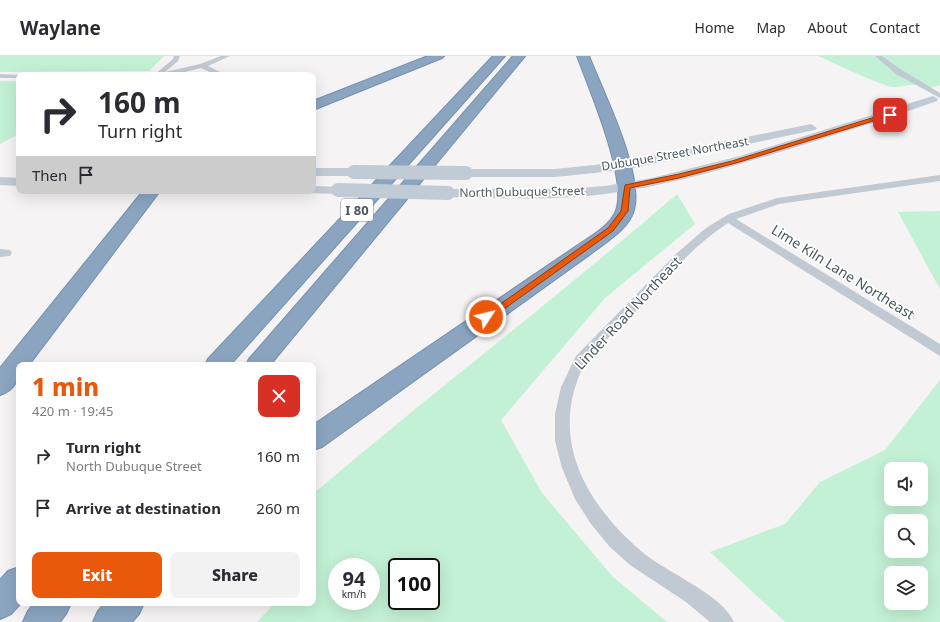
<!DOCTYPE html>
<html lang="en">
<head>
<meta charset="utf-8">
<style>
	body { margin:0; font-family:"Noto Sans",sans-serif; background:#f2f2f3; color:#2b2b33; height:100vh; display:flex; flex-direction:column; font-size:15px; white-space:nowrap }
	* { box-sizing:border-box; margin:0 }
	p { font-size:13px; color:#7c7c81 }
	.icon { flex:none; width:22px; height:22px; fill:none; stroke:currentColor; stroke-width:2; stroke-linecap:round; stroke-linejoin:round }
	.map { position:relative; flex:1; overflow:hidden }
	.panel { position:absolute; left:16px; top:306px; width:300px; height:244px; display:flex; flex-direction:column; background:#fff; border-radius:8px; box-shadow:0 4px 16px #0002 }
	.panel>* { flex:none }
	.guide { position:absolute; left:16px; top:16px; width:300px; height:122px; border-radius:8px; box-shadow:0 4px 16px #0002; background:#fff; color:#2b2b33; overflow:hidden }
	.controls { position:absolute; left:884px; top:406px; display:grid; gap:8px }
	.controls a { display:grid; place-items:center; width:44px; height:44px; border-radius:8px; background:#fff; box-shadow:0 4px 16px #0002; font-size:20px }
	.speed { position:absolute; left:328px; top:502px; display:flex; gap:8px; font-size:20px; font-weight:700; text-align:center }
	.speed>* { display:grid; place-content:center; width:52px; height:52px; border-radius:50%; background:#fff; box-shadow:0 4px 16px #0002; line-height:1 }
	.speed small { font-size:10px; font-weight:400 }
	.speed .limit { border:2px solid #111; border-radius:6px; background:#fff; color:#111 }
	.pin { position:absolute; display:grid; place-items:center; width:34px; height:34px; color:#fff; margin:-17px; border-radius:8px; box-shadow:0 2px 6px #0006 }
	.me { position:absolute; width:44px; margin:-22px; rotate:55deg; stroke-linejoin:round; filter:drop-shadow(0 0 3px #0008) }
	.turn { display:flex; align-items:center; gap:14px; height:84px; padding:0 16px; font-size:18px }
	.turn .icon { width:52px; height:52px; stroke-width:2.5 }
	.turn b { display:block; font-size:28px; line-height:34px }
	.then { display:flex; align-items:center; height:38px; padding:0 16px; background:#0003; gap:8px; font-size:15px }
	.round { display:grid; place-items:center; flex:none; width:42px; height:42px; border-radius:8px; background:#f2f2f3 }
	.overview { display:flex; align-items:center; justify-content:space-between; height:68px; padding:0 16px }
	h1 { font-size:24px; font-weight:800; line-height:30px; color:#ea580c }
	.action { display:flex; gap:8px; margin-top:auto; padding:8px 16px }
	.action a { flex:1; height:46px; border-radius:8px; background:#ea580c; color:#fff; font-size:16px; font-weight:800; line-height:46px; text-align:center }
	.action a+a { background:#f2f2f3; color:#2b2b33 }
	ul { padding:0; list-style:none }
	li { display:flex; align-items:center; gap:12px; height:52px; padding:0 16px }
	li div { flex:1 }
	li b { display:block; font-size:15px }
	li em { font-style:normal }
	header { display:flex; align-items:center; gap:24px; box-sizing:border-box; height:56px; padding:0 20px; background:#fff; border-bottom:1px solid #e1e1e2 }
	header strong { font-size:19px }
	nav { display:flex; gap:22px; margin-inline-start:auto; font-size:14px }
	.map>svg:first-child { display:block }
	.green { fill:#c3f1d5; fill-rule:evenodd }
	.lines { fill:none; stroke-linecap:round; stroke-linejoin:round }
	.highway-casing { stroke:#7690ad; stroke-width:2 }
	.street { fill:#c1cad2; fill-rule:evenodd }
	.secondary { fill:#c1cbd6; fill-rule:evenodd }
	.highway { fill:#8ba5c1; fill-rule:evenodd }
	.secondary-bridge { stroke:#c1cbd6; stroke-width:14 }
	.route { fill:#ea580c; stroke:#983908 }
	.labels { text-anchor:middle; stroke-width:3.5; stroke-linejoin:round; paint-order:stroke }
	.far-street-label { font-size:12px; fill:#4a5661; stroke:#fff }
	.shield { fill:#fff; stroke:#808990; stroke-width:1 }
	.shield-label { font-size:13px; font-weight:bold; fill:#4a5661 }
	.street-label { font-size:14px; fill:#4a5661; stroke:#fff }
</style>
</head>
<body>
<header>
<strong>Waylane</strong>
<nav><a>Home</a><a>Map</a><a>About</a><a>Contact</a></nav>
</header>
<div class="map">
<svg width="940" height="566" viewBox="0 0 940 566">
	<rect width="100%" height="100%" fill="#f5f3f3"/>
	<g class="green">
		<path d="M 0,0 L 164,0 L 149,15 L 5,16 L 0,16 Z"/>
		<path d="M 818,0 L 940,0 L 940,29 L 928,33 C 912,23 902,34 888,30 C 864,22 841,10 818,0 Z"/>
		<path d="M 0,25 L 19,25 L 19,78 L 0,88 Z"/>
		<path d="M 677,138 L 695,168 L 605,242 L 501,364 L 542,437 L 613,521 L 667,566 L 257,566 L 275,547 L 313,547 L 313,438 C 433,336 558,241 677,138 ZM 337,511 L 371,511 L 371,545 L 337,545 ZM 397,511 L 431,511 L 431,545 L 397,545 Z"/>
		<path d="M 940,155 L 940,233 L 898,156 Z"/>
		<path d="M 940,324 L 940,566 L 785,566 L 710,496 L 785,468 L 820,426 L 885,394 ZM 891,413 L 921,413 L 921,443 L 891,443 ZM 891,465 L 921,465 L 921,495 L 891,495 ZM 891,517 L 921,517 L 921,547 L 891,547 Z"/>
	</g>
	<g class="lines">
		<g class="highway-casing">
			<g id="highway">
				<path d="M 428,0 L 444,0 L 442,2 L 313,54 L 313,45 Z"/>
				<path d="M 493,0 L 505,0 L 230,309 L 205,309 L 208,303 Z"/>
				<path d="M 513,0 L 525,0 L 270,309 L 246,309 L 249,303 Z"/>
				<path d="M 577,0 L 589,0 C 603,36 644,117 634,154 C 629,173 606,186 592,197 L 322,391 L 313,394 L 313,369 L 578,189 C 591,180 608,171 615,157 C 630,127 589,32 577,0 Z"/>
				<path d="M 143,135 L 160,135 L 29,309 L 19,309 C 19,324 15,334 0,339 L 0,312 Z"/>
				<path d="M 19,511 L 19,547 L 21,547 L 11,558 L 0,563 L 0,524 L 8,515 Z"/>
				<path d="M 34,547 L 71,547 L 66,558 L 60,566 L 23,566 L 28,555 Z"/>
				<path d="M 105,547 L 144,547 L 139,558 L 132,566 L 93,566 L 98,555 Z"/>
			</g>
		</g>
		<g class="street">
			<path d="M 174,0 L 180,0 L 178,5 L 165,16 L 200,8 L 221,0 L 230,0 L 208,10 L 226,19 L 216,19 L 201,12 L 173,19 L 154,19 L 173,3 Z"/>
			<path d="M 875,0 L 882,0 L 902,14 L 940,37 L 940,42 L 896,18 Z"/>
			<path d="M 0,18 L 22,19 L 19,19 L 19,22 L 0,22 Z"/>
			<path d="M 940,119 L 940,125 L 779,148 L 736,163 L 940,288 L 940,300 L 728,167 C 695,188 669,219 643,248 C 625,266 601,287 586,307 C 579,317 575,331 572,343 C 560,405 597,457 641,495 C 665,516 722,538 734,566 L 710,566 L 686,546 L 630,509 L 609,490 L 591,468 L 575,443 L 562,412 L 555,385 L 555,358 L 561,331 L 576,300 L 677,197 L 706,172 L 729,158 L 777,142 Z"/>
			<path d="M 0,193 L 10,194 L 12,197 L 10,200 L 0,201 Z"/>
		</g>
		<g class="secondary">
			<path d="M 933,40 L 938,43 L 937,45 C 889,62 841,77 793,92 C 731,111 669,130 605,138 C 553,145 500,142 448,141 L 443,140 L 441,137 L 443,134 L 448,133 L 566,133 L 605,130 L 652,122 L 740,100 Z"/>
			<path d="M 811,68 L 817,72 L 815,74 L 623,114 L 555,121 L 466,121 L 459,117 L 466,113 L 555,113 L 623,106 Z"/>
			<path d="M 313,112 L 354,112 L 361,116 L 354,120 L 313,120 Z"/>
			<path d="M 0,121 L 19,122 L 19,130 L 0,129 Z"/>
			<path d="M 313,130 L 343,131 L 345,134 L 343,137 L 338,138 L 308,137 L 307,135 L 313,135 Z"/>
		</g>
		<use href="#highway" class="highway"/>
		<g class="secondary-bridge">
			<path d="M 354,116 L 466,117"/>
			<path d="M 338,134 L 448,137"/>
		</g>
	</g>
	<path class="route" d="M 888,57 L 893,59 L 736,107 L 679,122 L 630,132 L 628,155 L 613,175 L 490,263 L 486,264 L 482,261 L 608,172 L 621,155 L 625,129 L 679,118 L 732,105 Z"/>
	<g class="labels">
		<g class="far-street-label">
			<text transform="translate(675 98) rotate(-10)" y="4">Dubuque Street Northeast</text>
			<text transform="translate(522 136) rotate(-1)" y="4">North Dubuque Street</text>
		</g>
		<rect class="shield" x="341" y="143" width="32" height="22" rx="3"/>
		<g class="shield-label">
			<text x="357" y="159">I 80</text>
		</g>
		<g class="street-label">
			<text transform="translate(843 216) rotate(32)" y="5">Lime Kiln Lane Northeast</text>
			<text transform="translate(628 257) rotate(-47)" y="5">Linder Road Northeast</text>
		</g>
	</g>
</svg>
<div class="controls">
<a><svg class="icon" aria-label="sound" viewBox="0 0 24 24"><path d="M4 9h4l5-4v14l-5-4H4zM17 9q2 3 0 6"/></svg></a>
<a><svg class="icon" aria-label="search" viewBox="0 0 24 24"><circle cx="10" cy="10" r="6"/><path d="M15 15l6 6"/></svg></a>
<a><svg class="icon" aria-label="layers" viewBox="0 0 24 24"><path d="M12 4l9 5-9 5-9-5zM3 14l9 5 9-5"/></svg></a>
</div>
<div class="speed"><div>94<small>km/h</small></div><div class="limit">100</div></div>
<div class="pin" style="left:890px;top:59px;background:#d93025"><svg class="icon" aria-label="arrive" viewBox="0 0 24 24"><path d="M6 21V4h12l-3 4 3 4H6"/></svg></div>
<svg class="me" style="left:486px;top:261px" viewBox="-20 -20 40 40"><circle r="17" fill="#ea580c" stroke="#fff" stroke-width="3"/><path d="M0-11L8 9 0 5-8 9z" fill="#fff"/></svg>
<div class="guide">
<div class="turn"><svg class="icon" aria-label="right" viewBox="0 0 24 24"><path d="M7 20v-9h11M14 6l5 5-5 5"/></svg><div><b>160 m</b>Turn right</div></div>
<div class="then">Then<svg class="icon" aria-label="arrive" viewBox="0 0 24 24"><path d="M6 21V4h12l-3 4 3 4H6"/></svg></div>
</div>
<section class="panel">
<div class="overview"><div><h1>1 min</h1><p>420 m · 19:45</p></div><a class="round" style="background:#d93025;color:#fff"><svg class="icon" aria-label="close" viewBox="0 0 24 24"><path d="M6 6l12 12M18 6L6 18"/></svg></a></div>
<ul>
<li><svg class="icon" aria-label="right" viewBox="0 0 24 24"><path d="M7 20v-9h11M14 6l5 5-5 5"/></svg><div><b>Turn right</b><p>North Dubuque Street</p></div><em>160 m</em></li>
<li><svg class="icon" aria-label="arrive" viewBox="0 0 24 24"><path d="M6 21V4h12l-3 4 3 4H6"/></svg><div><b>Arrive at destination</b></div><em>260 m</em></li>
</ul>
<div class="action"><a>Exit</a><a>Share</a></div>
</section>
</div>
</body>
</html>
